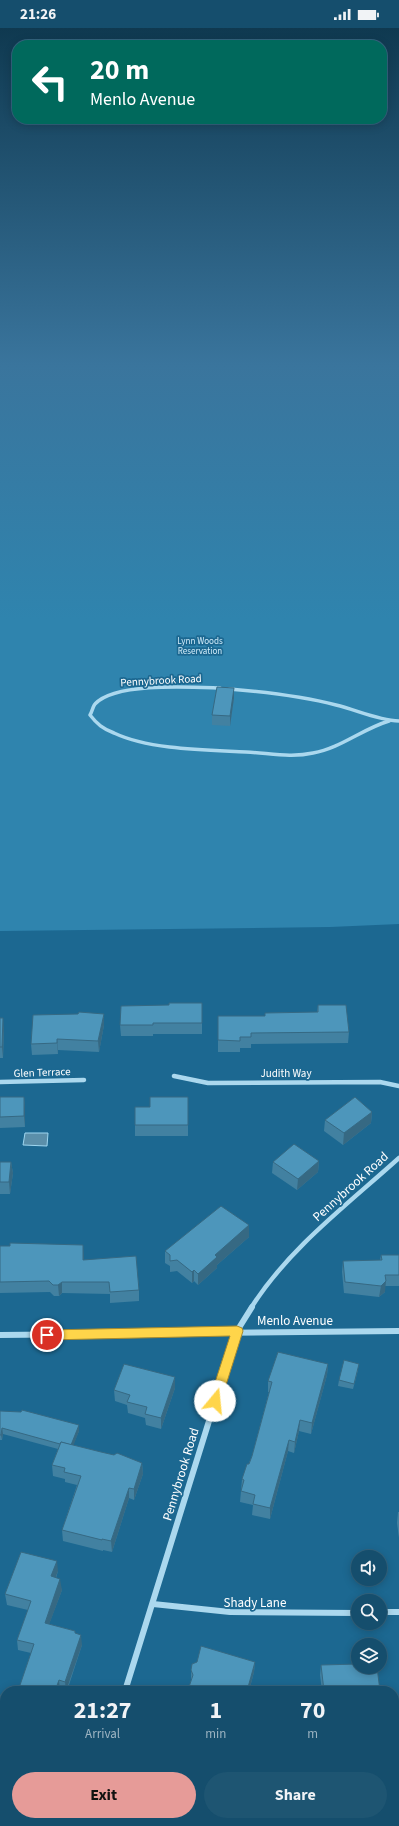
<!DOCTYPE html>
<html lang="en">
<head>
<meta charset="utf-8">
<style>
	body { margin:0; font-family:"Source Sans 3",sans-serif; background:#1e5572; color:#f1f3f6; height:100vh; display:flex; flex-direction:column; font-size:15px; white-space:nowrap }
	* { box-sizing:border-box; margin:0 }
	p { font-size:13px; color:#9db4c2 }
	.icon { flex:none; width:22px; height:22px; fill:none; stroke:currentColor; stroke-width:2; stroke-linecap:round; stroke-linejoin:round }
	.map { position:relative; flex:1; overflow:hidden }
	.panel { position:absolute; left:0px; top:1658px; width:399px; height:140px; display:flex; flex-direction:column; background:#154e6d; border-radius:16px 16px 0 0; box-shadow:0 2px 10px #0003,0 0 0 1px #346580 }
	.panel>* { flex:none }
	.guide { position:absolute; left:12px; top:12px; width:375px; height:84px; border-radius:16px; box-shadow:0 2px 10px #0003,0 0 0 1px #346580; background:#00695c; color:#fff; overflow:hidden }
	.fabs { position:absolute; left:351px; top:1522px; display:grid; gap:8px }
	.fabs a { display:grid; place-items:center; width:36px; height:36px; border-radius:50%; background:#154e6d; box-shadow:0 2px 10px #0003,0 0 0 1px #346580; font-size:20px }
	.pin { position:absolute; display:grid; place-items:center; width:34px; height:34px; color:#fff; margin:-17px; border:2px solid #fff; border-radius:50%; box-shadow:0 1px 4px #0007 }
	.me { position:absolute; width:44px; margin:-22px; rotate:17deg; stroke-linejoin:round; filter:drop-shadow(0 0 3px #0008) }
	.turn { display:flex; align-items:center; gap:14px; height:84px; padding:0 12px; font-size:18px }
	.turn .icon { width:52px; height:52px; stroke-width:2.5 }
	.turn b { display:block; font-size:28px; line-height:34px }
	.eta { display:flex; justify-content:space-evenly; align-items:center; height:68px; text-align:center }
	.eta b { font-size:24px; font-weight:700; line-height:28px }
	.primary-button { display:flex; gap:8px; margin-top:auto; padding:8px 12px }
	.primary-button a { flex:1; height:46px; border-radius:24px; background:#e69b98; color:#111; font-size:16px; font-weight:700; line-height:46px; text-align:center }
	.primary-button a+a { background:#1e5572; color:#f1f3f6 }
	.status { display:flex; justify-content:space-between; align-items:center; height:28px; padding:0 20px; background:#154e6d; direction:ltr }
	.status svg { height:11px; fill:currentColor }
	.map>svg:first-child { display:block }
	.green { fill:#2f84ae }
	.water { fill:#5b8faa; stroke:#9ed6f0 }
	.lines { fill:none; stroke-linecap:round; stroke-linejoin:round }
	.street-far2 { stroke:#abd8ee; stroke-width:3.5 }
	.street-far1 { stroke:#abd8ee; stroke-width:4.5 }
	.street { stroke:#abd8ee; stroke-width:6 }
	.wall { fill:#4281a1 }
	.shaded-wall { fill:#366983 }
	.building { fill:#4d96bb; stroke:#366983 }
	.route { fill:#ffd54a; stroke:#a68a30 }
	.labels { text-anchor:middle; stroke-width:3.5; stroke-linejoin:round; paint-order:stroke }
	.far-park-label { font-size:9px; fill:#d1ecfa; stroke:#1c6891 }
	.street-label { font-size:11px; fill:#fff; stroke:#1c6891 }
	.near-street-label { font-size:13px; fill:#fff; stroke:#1c6891 }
</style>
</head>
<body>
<div class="status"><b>21:26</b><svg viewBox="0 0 49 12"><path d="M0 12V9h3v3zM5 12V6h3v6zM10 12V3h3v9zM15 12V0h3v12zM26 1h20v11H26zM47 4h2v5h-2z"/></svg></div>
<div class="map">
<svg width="399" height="1798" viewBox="0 0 399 1798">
	<rect width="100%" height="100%" fill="#1c6891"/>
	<path class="green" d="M 0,340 L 399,340 L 399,896 L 330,899 L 0,903 Z"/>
	<path class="water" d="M 25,1105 L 48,1105 L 47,1118 L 23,1117 Z"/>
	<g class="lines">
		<g class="street-far2">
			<path d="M 220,660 C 192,659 115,654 95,676 C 93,678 92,684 90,687 C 97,696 103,701 114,705 C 150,722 207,722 246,724 C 269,725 291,730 313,725 C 341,720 362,701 389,693"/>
			<path d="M 229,661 C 265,664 301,668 336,677 C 357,682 377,692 399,693"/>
		</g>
		<g class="street-far1">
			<path d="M 174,1048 L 208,1055 L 380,1054 L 399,1058"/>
			<path d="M 0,1054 L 84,1052"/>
			<path d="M 251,1280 C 288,1221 348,1176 399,1130"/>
		</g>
		<g class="street">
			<path d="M 0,1307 L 399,1303"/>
			<path d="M 153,1576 L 230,1584 L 358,1585"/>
			<path d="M 380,1584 L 399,1584"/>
			<path d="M 125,1663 L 237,1303 L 252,1279"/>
			<path d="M 83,1798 L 84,1793"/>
		</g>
	</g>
	<g class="wall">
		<path d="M 234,670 L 230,698 L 212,697 L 212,687 Z"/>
		<path d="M 202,975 L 202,1006 L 153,1006 L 153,1008 L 121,1008 L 120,997 L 169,977 Z"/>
		<path d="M 318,977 L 349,1004 L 348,1015 L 251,1016 L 251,1020 L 240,1020 L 240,1024 L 218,1024 L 218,988 L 265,988 L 265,985 L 317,984 Z"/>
		<path d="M 104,986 L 104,997 L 99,1024 L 58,1022 L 58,1026 L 32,1027 L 31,1016 Z"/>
		<path d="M 0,990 L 4,1001 L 3,1030 L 0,1030 Z"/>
		<path d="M 0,1069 L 24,1069 L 25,1080 L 25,1099 L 0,1100 Z"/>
		<path d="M 188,1069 L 188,1108 L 135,1108 L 135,1097 L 150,1079 Z"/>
		<path d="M 372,1084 L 371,1095 L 343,1117 L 324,1103 L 325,1092 Z"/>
		<path d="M 319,1133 L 318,1144 L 297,1162 L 272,1145 L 273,1134 Z"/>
		<path d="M 0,1134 L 11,1134 L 13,1145 L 10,1166 L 0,1166 Z"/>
		<path d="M 249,1197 L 249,1209 L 217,1237 L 217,1240 L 198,1257 L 194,1253 L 192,1255 L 177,1243 L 170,1244 L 170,1238 L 165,1235 L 165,1223 Z"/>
		<path d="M 0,1218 L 84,1229 L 84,1232 L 139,1262 L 139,1273 L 110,1275 L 110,1266 L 62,1265 L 59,1268 L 54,1268 L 50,1264 L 0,1265 Z"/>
		<path d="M 381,1227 L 399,1227 L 399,1258 L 385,1258 L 385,1264 L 379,1269 L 344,1265 L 342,1244 L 343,1233 L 380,1232 Z"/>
		<path d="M 328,1336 L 327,1347 L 311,1406 L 299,1403 L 294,1425 L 288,1423 L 270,1491 L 252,1487 L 253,1477 L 240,1474 L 242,1451 L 252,1428 L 269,1364 L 268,1364 L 268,1353 Z"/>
		<path d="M 358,1342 L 353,1361 L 338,1358 L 339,1352 Z"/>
		<path d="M 175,1349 L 175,1360 L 161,1401 L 146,1397 L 145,1390 L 128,1385 L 127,1377 L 115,1373 L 114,1362 Z"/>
		<path d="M 0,1383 L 79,1403 L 73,1417 L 142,1435 L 143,1446 L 134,1472 L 129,1470 L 112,1524 L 103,1522 L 103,1523 L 63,1513 L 62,1502 L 77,1457 L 65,1454 L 65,1451 L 53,1448 L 52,1437 L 58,1421 L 3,1406 L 2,1412 L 0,1412 Z"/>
		<path d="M 398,1484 L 399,1484 L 399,1510 L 397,1495 Z"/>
		<path d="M 58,1543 L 56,1550 L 62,1562 L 49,1596 L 75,1603 L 75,1605 L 82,1617 L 67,1663 L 60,1662 L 31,1625 L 18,1622 L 17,1612 L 28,1582 L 7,1577 L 5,1566 Z"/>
		<path d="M 255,1634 L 254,1644 L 249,1663 L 189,1663 L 189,1659 L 191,1653 L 191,1642 Z"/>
		<path d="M 321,1637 L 380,1663 L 322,1663 L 320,1647 Z"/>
		<path d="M 0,1667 L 5,1668 L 5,1788 L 0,1787 Z"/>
		<path d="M 342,1793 L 372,1793 L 372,1798 L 343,1798 Z"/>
	</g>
	<g class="shaded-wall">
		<path d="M 234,660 L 234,670 L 230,698 L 230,688 Z"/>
		<path d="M 104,986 L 104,997 L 99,1024 L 98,1013 Z"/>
		<path d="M 3,990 L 4,1001 L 3,1030 L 2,1019 Z"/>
		<path d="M 57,1011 L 58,1022 L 58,1026 L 57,1015 Z"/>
		<path d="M 24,1069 L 25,1080 L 25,1099 L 24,1088 Z"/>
		<path d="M 372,1084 L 371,1095 L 343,1117 L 344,1105 Z"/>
		<path d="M 319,1133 L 318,1144 L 297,1162 L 298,1151 Z"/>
		<path d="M 11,1134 L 13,1145 L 10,1166 L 9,1154 Z"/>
		<path d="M 249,1197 L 249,1209 L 217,1237 L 217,1240 L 198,1257 L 198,1246 L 215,1227 Z"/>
		<path d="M 83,1217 L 84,1229 L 83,1243 Z"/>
		<path d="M 194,1242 L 194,1253 L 192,1255 L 192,1244 Z"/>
		<path d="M 386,1253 L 385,1264 L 379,1269 L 381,1258 Z"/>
		<path d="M 62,1254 L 62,1265 L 59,1268 L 58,1257 Z"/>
		<path d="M 328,1336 L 327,1347 L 311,1406 L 312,1395 Z"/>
		<path d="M 175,1349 L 175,1360 L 161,1401 L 161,1390 Z"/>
		<path d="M 300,1392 L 299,1403 L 294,1425 L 295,1414 Z"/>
		<path d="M 79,1397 L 79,1403 L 71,1424 L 70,1418 Z"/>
		<path d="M 2,1400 L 3,1406 L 2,1412 L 1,1407 Z"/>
		<path d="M 289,1412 L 288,1423 L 270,1491 L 270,1480 Z"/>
		<path d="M 142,1435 L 143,1446 L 134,1472 L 134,1461 Z"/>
		<path d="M 129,1460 L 129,1470 L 112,1524 L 111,1513 Z"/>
		<path d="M 57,1533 L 58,1543 L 52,1559 L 51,1548 Z"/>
		<path d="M 60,1551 L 62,1562 L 46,1605 L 45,1595 Z"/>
		<path d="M 81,1607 L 82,1617 L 66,1663 L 65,1654 Z"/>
		<path d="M 255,1634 L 254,1644 L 249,1663 L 247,1663 Z"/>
		<path d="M 59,1652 L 60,1663 L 55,1663 Z"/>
		<path d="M 192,1793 L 195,1793 L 194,1798 L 191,1798 Z"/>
	</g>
	<g class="building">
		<path d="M 217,659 L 234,660 L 230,688 L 212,687 Z"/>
		<path d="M 169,975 L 202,975 L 202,995 L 153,995 L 153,997 L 120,997 L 121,978 L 169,977 Z"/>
		<path d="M 318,977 L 346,977 L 349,1004 L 251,1005 L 251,1009 L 240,1009 L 240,1013 L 218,1012 L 218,988 L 265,988 L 265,985 L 318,984 Z"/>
		<path d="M 79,984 L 104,986 L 98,1013 L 57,1011 L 57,1015 L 31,1016 L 33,987 L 78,986 Z"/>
		<path d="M 0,990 L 3,990 L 2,1019 L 0,1019 Z"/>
		<path d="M 0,1069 L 24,1069 L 24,1088 L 0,1089 Z"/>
		<path d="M 150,1069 L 188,1069 L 188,1097 L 135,1097 L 135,1079 L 150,1079 Z"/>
		<path d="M 355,1069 L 372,1084 L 344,1105 L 325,1092 Z"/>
		<path d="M 294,1116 L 319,1133 L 298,1151 L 273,1134 Z"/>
		<path d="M 0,1134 L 11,1134 L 9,1154 L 0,1154 Z"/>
		<path d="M 221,1178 L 249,1197 L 215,1227 L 217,1229 L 198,1246 L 194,1242 L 192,1244 L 177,1232 L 170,1233 L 170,1227 L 165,1223 Z"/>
		<path d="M 10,1215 L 83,1217 L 83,1232 L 136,1228 L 139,1262 L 110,1264 L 109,1254 L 62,1254 L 58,1257 L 53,1257 L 49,1253 L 0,1254 L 0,1218 L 10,1218 Z"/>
		<path d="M 381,1227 L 399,1227 L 399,1247 L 385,1247 L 386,1253 L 381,1258 L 345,1254 L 343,1233 L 382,1232 Z"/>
		<path d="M 278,1324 L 328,1336 L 312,1395 L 300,1392 L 295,1414 L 289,1412 L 270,1480 L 253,1476 L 255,1467 L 241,1463 L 244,1452 L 242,1451 L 247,1436 L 249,1436 L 252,1428 L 272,1354 L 268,1353 Z"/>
		<path d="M 344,1332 L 359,1336 L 354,1356 L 339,1352 Z"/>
		<path d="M 124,1336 L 175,1349 L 161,1390 L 145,1386 L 147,1379 L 127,1374 L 130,1367 L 114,1362 Z"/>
		<path d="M 22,1382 L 79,1397 L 71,1417 L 61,1414 L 60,1416 L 2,1400 L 1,1407 L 0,1407 L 0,1383 L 21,1384 Z"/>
		<path d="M 61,1414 L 101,1424 L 114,1427 L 117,1425 L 142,1435 L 134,1461 L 129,1460 L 111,1513 L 102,1511 L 102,1512 L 62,1502 L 81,1448 L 64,1444 L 65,1440 L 52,1437 Z"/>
		<path d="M 21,1524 L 57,1533 L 51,1548 L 60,1551 L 45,1595 L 75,1603 L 75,1605 L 81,1607 L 65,1654 L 59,1652 L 55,1663 L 18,1663 L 34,1616 L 17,1612 L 31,1573 L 5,1566 Z"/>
		<path d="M 201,1618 L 255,1634 L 247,1663 L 202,1663 L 189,1659 L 193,1647 L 191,1642 L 192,1636 L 197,1634 Z"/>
		<path d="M 358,1636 L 358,1639 L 377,1639 L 380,1663 L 324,1663 L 321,1637 Z"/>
		<path d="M 0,1667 L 5,1668 L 5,1779 L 0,1778 L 0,1691 L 1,1688 L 0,1688 Z"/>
		<path d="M 150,1793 L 192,1793 L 191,1798 L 149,1798 Z"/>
		<path d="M 344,1793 L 372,1793 L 372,1796 L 344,1798 Z"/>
	</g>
	<linearGradient id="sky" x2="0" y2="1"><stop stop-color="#0f3950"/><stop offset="0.57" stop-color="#3a759d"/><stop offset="1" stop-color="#3a759d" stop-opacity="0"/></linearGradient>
	<rect width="399" height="592" fill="url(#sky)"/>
	<path class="route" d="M 237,1298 L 242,1300 L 243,1303 L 221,1373 L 219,1377 L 215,1378 L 211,1377 L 209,1373 L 230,1308 L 47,1312 L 43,1310 L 41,1307 L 43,1303 L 47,1302 Z"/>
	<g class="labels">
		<g class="far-park-label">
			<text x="200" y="616">Lynn Woods<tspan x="200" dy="10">Reservation</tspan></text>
		</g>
		<g class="street-label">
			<text transform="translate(161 652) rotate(-3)" y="4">Pennybrook Road</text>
			<text transform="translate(42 1044) rotate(-2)" y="4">Glen Terrace</text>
			<text x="286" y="1049">Judith Way</text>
		</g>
		<g class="near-street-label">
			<text transform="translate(350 1158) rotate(-42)" y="5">Pennybrook Road</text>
			<text x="295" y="1297">Menlo Avenue</text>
			<text transform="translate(180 1446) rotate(-73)" y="5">Pennybrook Road</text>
			<text x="255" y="1579">Shady Lane</text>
		</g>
	</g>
</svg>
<div class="fabs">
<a><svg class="icon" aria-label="sound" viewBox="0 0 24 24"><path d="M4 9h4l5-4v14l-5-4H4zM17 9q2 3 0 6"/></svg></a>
<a><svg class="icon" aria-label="search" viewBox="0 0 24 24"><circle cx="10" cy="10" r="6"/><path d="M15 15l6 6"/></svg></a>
<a><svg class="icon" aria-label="layers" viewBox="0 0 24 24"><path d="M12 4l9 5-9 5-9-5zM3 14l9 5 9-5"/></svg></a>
</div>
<div class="pin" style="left:47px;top:1307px;background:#d93025"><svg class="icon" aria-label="arrive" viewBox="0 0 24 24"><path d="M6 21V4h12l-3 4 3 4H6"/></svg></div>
<svg class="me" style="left:215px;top:1373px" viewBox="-20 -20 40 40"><circle r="19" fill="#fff"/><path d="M0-13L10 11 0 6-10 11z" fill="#ffd54a"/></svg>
<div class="guide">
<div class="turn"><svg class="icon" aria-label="left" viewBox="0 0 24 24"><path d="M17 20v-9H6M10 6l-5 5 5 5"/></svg><div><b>20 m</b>Menlo Avenue</div></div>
</div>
<section class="panel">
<div class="eta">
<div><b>21:27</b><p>Arrival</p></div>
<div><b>1</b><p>min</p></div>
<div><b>70</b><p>m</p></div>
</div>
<div class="primary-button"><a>Exit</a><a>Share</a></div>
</section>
</div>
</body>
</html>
